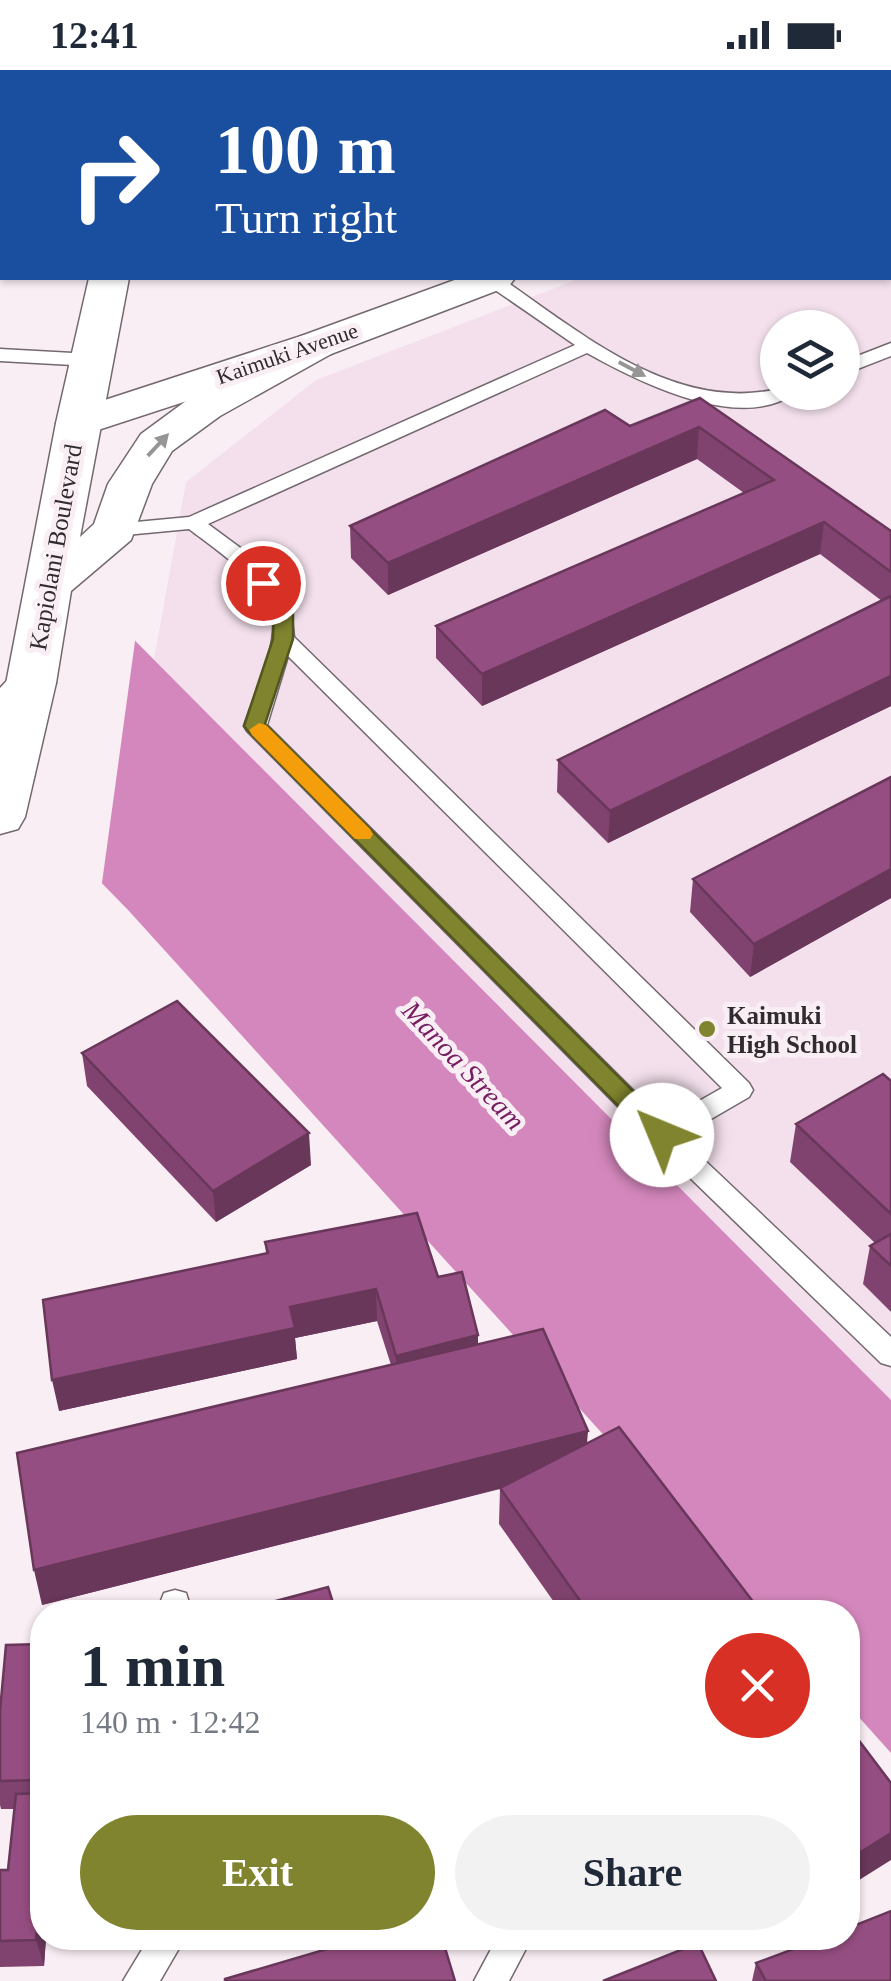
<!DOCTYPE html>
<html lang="en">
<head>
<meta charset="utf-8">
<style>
	body { margin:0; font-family:"Times New Roman",serif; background:#f2f2f3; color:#1f2937; height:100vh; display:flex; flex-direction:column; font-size:38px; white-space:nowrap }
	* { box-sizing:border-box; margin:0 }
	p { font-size:32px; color:#747a83 }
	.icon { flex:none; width:55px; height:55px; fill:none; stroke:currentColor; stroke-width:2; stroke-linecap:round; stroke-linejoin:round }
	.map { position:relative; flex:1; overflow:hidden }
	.panel { position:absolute; left:30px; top:1530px; width:830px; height:350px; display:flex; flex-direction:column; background:#fff; border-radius:40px; box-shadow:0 2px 8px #0004 }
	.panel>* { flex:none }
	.banner { position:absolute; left:0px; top:0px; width:892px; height:210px; box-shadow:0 2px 8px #0004; background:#1a4fa0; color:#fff; overflow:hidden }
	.fabs { position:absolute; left:760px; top:240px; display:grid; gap:20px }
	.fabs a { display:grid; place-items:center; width:100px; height:100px; border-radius:50%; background:#fff; box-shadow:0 2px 8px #0004; font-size:50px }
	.pin { position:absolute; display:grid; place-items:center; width:85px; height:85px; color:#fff; margin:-42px; border:5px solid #fff; border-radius:50%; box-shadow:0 2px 10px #0007 }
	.me { position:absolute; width:110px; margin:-55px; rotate:315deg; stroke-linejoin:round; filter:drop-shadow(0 0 8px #0008) }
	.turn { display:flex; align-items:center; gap:35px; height:210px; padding:0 50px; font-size:45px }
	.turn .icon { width:130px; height:130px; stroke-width:2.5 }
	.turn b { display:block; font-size:70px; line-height:85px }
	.round { display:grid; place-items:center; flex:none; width:105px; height:105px; border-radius:52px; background:#f2f2f3 }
	.head { display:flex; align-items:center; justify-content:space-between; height:170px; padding:0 50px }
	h1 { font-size:60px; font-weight:800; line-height:75px }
	.action { display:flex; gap:20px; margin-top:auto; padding:20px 50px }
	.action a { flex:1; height:115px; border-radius:60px; background:#80842e; color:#fff; font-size:40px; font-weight:800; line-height:115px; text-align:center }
	.action a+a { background:#f2f2f3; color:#1f2937 }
	.status { display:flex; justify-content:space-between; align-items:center; height:70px; padding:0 50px; background:#fff; direction:ltr }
	.status svg { height:28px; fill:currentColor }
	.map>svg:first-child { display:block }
	.built { fill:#f3e0ec; fill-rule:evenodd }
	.water { fill:#d487bc }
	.pier { fill:#faeef5 }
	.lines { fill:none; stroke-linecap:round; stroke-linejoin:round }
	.lane-casing { stroke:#73686f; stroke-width:3 }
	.secondary-casing { stroke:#73686f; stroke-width:3 }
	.primary-casing { stroke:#73686f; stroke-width:3 }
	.highway-casing { stroke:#73686f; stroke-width:3 }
	.lane { fill:#fff; fill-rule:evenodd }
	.secondary { fill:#fff; fill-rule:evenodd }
	.primary { fill:#fff; fill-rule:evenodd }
	.highway { fill:#fff; fill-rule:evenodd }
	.wall { fill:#80436f }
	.shaded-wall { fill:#68375a }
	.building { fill:#954e81; stroke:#68375a; stroke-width:2.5 }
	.oneway { fill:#989596 }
	.route { fill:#80842e; stroke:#53561e; stroke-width:2.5 }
	.slow { fill:#f59e0b }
	.poi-dot { fill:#80842e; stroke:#faeef5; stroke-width:4 }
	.labels { text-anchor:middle; stroke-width:10; stroke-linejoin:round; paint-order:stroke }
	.far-street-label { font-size:22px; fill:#302b2e; stroke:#faeef5 }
	.street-label { font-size:25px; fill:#302b2e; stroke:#faeef5 }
	.poi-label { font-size:25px; font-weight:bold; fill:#302b2e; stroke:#faeef5; text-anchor:start }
	.water-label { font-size:28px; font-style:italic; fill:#761d62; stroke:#faeef5 }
</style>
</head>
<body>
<div class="status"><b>12:41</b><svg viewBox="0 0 49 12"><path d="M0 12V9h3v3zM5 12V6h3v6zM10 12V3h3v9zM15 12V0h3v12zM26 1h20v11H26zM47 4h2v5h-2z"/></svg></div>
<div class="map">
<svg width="891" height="1911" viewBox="0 0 891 1911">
	<rect width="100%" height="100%" fill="#faeef5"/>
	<path class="built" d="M 891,85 L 891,1330 L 154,589 L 186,412 L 316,310 L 581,208 L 890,208 ZM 778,258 L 842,258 L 842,322 L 778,322 Z"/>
	<path class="water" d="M 0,435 L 891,1330 L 891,1683 L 848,1635 L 848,1542 L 764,1542 L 129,841 L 0,709 Z"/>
	<path class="pier" d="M 0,430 L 136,564 L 101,820 L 0,716 Z"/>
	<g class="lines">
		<g class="lane-casing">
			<g id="lane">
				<path d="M 558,0 L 574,0 L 575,2 L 559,2 Z"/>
				<rect x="890" y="169" width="1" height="11"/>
				<path d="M 483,208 L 501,208 C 581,263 674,343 778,319 L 778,322 L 796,322 C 741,364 639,312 587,283 L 208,454 L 250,485 L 290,532 L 294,567 L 749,1013 L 753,1020 L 749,1027 L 680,1067 L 891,1267 L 891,1296 L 881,1293 L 653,1072 L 247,661 L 244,656 C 255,622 279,577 272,541 C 268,515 210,475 189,459 L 115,466 L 105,460 L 115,454 L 189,447 L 575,275 L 485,213 ZM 288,586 L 722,1018 L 664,1051 L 267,655 Z"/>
				<path d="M 891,273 L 891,286 L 842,305 L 842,292 Z"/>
				<path d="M 0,279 L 91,284 L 100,290 L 91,296 L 0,291 Z"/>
				<path d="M 175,1520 L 186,1523 L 192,1542 L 162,1542 L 160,1533 L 164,1523 Z"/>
				<path d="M 149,1868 L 185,1868 L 160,1911 L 123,1911 Z"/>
				<path d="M 497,1868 L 528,1868 L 530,1871 L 509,1911 L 474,1911 Z"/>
			</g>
		</g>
		<g class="secondary-casing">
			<g id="secondary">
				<path d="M 891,45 L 891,68 L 890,68 L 890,45 Z"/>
				<path d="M 460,208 L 515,208 L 509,216 L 331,284 L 92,362 L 77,366 L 62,362 L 56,353 L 62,344 L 301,266 Z"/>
			</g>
		</g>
		<g class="primary-casing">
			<g id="primary">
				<path d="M 130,0 L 166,0 L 166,2 L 131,2 Z"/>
				<rect x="0" y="18" width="2" height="22"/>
				<path d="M 89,208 L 129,208 L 80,467 L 94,454 L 108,414 L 141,364 L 190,328 L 301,266 L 316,263 L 331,266 L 337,275 L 331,284 L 220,346 L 172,381 L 152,414 L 131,470 L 71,521 L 56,613 L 25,747 L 18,759 L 0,764 L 0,645 L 56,353 Z"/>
			</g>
		</g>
		<g class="highway-casing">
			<path id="highway" d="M 32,598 L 49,602 L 56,613 L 17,659 L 0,664 L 0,618 L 15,602 Z"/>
		</g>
		<use href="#lane" class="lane"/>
		<use href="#secondary" class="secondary"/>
		<use href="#primary" class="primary"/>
		<use href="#highway" class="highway"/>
	</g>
	<g class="wall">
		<path d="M 700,328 L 891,461 L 891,636 L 608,773 L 557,722 L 558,690 L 882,531 L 820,484 L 482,636 L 436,588 L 436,556 L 744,423 L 697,389 L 388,525 L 351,488 L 350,456 L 630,356 Z"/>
		<path d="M 891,707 L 891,828 L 750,907 L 690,842 L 693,809 Z"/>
		<path d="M 82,983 L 311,1095 L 216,1152 L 87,1016 Z"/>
		<path d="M 891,1011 L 891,1242 L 863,1214 L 870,1176 L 875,1173 L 790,1092 L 796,1054 Z"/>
		<path d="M 265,1172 L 438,1207 L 478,1265 L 478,1275 L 587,1374 L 761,1542 L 561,1542 L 499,1454 L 500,1419 L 42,1535 L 391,1295 L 377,1251 L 295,1268 L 297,1289 L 59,1341 L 266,1184 Z"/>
		<path d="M 42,1574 L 42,1868 L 46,1868 L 44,1896 L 0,1897 L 0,1800 L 8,1800 L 14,1739 L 1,1739 L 0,1735 L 0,1641 Z"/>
		<path d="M 327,1868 L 442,1868 L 330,1878 Z"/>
		<path d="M 756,1893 L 891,1911 L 752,1911 Z"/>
	</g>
	<g class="shaded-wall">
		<path d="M 488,0 L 522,0 L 519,2 L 486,2 Z"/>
		<path d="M 2,113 L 2,153 L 0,155 L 0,115 Z"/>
		<path d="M 699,357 L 697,389 L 388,525 L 388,493 Z"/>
		<path d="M 824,452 L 820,484 L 482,636 L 482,604 Z"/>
		<path d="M 891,606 L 891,636 L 608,773 L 610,741 Z"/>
		<path d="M 891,799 L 891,828 L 750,907 L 754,874 Z"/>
		<path d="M 309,1063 L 311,1095 L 216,1152 L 213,1121 Z"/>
		<path d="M 376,1219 L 377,1251 L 295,1268 L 297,1289 L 59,1341 L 52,1310 L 290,1237 Z"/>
		<path d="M 478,1265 L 478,1296 L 397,1317 L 396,1286 Z"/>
		<path d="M 588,1361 L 585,1397 L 42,1535 L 34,1500 Z"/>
		<path d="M 891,1763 L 891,1790 L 848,1817 L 848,1790 Z"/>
		<path d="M 42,1802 L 42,1868 L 46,1868 L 44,1896 L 36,1870 Z"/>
	</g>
	<g class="building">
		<path d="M 230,0 L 488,0 L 486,2 L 229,2 Z"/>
		<path d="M 646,0 L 687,0 L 690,2 L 642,1 Z"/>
		<path d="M 700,328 L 891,461 L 891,502 L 824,452 L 482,604 L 436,556 L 774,410 L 699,357 L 388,493 L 350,456 L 605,340 L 630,356 Z"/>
		<path d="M 891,526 L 891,606 L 610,741 L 558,690 Z"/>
		<path d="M 891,707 L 891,799 L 754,874 L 693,809 Z"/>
		<path d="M 177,931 L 309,1063 L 213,1121 L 82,983 Z"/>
		<path d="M 883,1004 L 891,1011 L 891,1144 L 796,1054 Z"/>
		<path d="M 417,1143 L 438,1207 L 462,1202 L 478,1265 L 396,1286 L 376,1219 L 290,1237 L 295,1258 L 52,1310 L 43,1230 L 268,1183 L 265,1172 Z"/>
		<path d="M 891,1164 L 891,1196 L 870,1176 Z"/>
		<path d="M 543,1259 L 588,1361 L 34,1500 L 17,1383 Z"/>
		<path d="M 619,1357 L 761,1542 L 588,1542 L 500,1418 Z"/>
		<path d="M 328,1517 L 336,1542 L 247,1542 L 246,1539 Z"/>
		<path d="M 42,1574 L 42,1710 L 0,1711 L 0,1641 L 6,1575 Z"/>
		<path d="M 848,1656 L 891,1713 L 891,1763 L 848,1790 Z"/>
		<path d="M 42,1723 L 42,1802 L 36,1870 L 0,1871 L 0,1800 L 8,1800 L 16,1724 Z"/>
		<path d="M 891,1841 L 891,1911 L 766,1911 L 756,1893 L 823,1868 L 848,1868 L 848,1858 Z"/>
		<path d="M 332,1868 L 442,1868 L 455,1911 L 225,1911 L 225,1909 L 334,1877 Z"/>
		<path d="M 698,1873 L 716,1911 L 603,1911 Z"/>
	</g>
	<defs><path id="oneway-solid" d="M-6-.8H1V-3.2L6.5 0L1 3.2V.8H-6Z" transform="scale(2.5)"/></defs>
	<g class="oneway">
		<use href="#oneway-solid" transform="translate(632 299) rotate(28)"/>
		<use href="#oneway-solid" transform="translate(158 375) rotate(-47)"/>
	</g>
	<path class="route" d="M 263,507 L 270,509 L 293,537 L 293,569 L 265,654 L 671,1059 L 674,1065 L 671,1072 L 654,1072 L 247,660 L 244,656 L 273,569 L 274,538 L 254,513 Z"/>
	<path class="slow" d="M 259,653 L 266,655 L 370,759 L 373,764 L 370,769 L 355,769 L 252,665 L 249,660 Z"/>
	<circle class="poi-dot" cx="707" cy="959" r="10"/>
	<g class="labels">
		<g class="far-street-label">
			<text transform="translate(287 283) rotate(-19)" y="8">Kaimuki Avenue</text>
		</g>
		<g class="street-label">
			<text transform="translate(55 477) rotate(-80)" y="9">Kapiolani Boulevard</text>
		</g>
		<g class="poi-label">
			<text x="727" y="954">Kaimuki<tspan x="727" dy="29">High School</tspan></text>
		</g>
		<g class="water-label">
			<text transform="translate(464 995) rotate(47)" y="10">Manoa Stream</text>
		</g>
	</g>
</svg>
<div class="fabs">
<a><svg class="icon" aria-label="layers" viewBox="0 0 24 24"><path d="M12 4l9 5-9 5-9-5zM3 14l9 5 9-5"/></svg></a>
</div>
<div class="pin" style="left:263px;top:513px;background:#d93025"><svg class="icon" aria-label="arrive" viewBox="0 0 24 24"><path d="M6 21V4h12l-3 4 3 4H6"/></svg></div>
<svg class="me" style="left:662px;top:1065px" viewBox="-20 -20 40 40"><circle r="19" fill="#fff"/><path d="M0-13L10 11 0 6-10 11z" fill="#80842e"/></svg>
<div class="banner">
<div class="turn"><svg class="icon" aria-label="right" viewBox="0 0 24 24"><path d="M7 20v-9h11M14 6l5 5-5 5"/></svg><div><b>100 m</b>Turn right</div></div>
</div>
<section class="panel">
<div class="head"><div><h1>1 min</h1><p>140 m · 12:42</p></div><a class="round" style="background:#d93025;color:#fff"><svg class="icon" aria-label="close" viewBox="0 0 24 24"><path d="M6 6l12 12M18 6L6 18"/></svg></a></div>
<div class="action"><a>Exit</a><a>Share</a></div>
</section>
</div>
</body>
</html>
